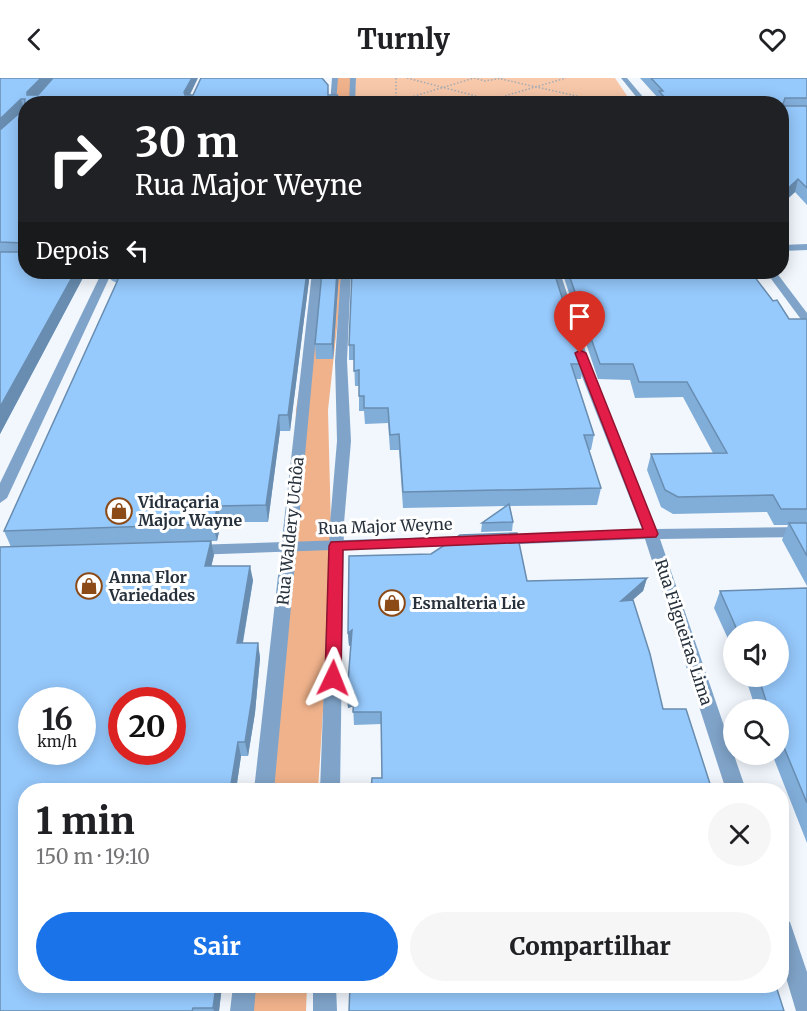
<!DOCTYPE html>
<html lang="pt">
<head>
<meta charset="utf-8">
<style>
	body { margin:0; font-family:Merriweather,serif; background:#f6f6f6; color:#202124; height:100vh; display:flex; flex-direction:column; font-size:22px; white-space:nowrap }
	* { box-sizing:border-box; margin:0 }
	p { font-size:20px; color:#757577 }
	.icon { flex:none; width:33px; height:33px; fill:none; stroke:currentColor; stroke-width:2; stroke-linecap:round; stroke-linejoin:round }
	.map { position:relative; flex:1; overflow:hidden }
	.panel { position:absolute; left:18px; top:705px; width:771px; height:210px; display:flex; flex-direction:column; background:#fff; border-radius:24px; box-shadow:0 3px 15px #0003 }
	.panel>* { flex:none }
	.guide { position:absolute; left:18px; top:18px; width:771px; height:183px; border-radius:24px; box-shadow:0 3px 15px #0003; background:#202124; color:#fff; overflow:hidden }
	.buttons { position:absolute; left:723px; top:543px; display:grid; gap:12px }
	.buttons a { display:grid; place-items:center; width:66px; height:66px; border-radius:50%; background:#fff; box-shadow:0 3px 15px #0003; font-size:30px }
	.speed { position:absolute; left:18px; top:609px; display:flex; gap:12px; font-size:30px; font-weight:700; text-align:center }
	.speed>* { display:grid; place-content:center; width:78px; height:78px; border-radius:50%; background:#fff; box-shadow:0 3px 15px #0003; line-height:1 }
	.speed small { font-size:15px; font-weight:400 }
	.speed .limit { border:9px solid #d22; background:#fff; color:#111 }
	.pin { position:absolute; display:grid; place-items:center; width:51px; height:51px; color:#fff; margin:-62px -26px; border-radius:50% 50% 50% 0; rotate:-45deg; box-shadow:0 0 6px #0007 }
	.pin .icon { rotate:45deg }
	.me { position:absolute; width:66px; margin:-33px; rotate:2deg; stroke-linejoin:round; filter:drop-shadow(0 0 4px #0008) }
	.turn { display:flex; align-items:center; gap:21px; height:126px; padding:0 18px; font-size:27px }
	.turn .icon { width:78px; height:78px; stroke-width:2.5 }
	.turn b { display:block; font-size:42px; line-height:51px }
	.then { display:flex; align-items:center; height:57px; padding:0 18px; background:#0003; gap:12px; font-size:22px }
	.round { display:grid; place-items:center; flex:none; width:63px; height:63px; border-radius:32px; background:#f6f6f6 }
	.head { display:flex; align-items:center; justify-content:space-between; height:102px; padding:0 18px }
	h1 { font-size:36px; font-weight:800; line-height:45px }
	.primary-button { display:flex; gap:12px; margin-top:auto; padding:12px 18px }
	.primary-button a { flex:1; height:69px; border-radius:36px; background:#1a73e8; color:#fff; font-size:24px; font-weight:800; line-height:69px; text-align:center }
	.primary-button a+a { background:#f6f6f6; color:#202124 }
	header { display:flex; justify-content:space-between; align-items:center; height:78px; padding:0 18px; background:#fff; font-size:27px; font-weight:800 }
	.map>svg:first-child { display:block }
	.green { fill:#f8c8aa }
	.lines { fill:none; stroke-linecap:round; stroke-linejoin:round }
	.canal { fill:#f0b28b; fill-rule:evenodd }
	.path { stroke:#a4acb4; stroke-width:1.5; stroke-dasharray:1.5 2; stroke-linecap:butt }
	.service { fill:#80a4c9; fill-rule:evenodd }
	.minor { fill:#80a4c9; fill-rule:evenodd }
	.wall { fill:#81add9 }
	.shaded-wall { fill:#698db0 }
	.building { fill:#96c9fc; stroke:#698db0; stroke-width:1.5; fill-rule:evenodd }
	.route { fill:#e11d48; stroke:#92132f; stroke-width:1.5 }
	.labels { text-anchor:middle; stroke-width:6; stroke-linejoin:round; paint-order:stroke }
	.poi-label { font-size:16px; font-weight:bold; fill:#27313c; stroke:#fff; text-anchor:start }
	.street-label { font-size:16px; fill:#27313c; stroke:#fff }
</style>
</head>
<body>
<header><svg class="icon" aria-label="back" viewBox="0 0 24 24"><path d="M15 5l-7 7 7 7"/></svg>Turnly<svg class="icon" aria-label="heart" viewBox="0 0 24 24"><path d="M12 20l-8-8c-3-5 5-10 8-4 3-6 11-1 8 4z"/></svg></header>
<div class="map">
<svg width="807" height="933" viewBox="0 0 807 933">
	<rect width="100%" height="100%" fill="#f1f7fd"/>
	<path class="green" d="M 356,0 L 615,0 L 632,25 L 354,26 Z"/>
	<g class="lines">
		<g class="canal">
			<path d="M 336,0 L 352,0 L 352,26 L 334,26 Z"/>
			<path d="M 317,194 L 343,194 L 328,332 L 332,491 L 318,712 L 268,712 L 292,491 L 296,332 Z"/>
			<path d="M 247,908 L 307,908 L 306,933 L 244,933 Z"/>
		</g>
		<g class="path">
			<path d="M 396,0 L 396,20"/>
			<path d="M 407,0 L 491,22 L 566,0"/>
			<path d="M 474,0 L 485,3 L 502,0"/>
			<path d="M 501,1 L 612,26"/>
			<path d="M 374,20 L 396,20 L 395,24 L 474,0"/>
		</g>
		<g class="service">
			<path d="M 332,0 L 338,0 L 336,26 L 330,26 Z"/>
			<path d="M 350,0 L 356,0 L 355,26 L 349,26 Z"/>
			<path d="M 312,194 L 322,194 L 274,712 L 254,712 Z"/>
			<path d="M 341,194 L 351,194 L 347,283 L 351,363 L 344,445 L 340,712 L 320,712 L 330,445 L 337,363 L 335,283 Z"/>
			<path d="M 233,908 L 256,908 L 254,933 L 230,933 Z"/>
			<path d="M 313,908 L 336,908 L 337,933 L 313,933 Z"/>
		</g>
		<g class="minor">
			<path d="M 621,0 L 627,0 L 649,26 L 642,26 Z"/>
			<path d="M 807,166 L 807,172 L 782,173 L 782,167 Z"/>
			<path d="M 102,194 L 112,194 L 7,420 L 0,425 L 0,405 Z"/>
			<path d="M 550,194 L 560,194 L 593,296 L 656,451 L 807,449 L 807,459 L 660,461 L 746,712 L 726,712 L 645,461 L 498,467 L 491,462 L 498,457 L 642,451 L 581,296 Z"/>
			<path d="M 766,194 L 776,194 L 807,235 L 807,245 L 803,244 Z"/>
			<path d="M 468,458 L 475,463 L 473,467 L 192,477 L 184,472 L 192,467 Z"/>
			<path d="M 782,841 L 790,844 L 807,894 L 807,933 L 796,933 L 782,886 Z"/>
		</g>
	</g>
	<g class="wall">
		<path d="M 0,0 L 193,17 L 322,0 L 26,194 L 86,194 L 0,356 Z"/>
		<path d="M 640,0 L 807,0 L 807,127 L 795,114 L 782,126 L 782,26 L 659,26 L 657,23 L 658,20 Z"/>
		<path d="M 108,194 L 310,194 L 290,353 L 280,353 L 268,444 L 221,444 L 217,463 L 211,463 L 214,477 L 211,488 L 253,502 L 243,565 L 258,565 L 260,580 L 255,635 L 248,678 L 241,678 L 236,712 L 26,712 L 222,908 L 219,933 L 0,933 L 11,469 L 4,453 L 117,205 L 111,202 Z"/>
		<path d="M 339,194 L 333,281 L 316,281 L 315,266 Z"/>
		<path d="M 562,194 L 751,194 L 773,223 L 789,241 L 807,241 L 807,508 L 782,462 L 788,447 L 774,447 L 767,434 L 673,436 L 661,429 L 647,392 L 651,376 L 713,375 L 683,319 L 635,320 L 630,302 L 598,301 Z"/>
		<path d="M 349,267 L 583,286 L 581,301 L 576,301 L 594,357 L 591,372 L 589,372 L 601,410 L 597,427 L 510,428 L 513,444 L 512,453 L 481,454 L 482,445 L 506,428 L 403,430 L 399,372 L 390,372 L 388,345 L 365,346 L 364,333 L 359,333 L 359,308 L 355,308 L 354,282 L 349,282 Z"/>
		<path d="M 647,500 L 643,513 L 382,700 L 381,646 L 354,647 L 353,628 L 348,630 L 347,617 L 351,567 L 349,568 L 348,555 L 527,503 Z"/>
		<path d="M 807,510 L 807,765 L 772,676 L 778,676 L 778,632 L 756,632 L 745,598 L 778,598 L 778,554 L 734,554 L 734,574 L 714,530 L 720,513 Z"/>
	</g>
	<g class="shaded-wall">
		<path d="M 41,0 L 53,0 L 30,24 L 27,14 Z"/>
		<path d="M 192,0 L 198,0 L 186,25 L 184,14 Z"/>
		<path d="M 21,21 L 24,31 L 0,56 L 0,41 Z"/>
		<path d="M 798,101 L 795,114 L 782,126 L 782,116 Z"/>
		<path d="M 75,194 L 86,194 L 0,356 L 0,329 Z"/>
		<path d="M 307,194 L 310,194 L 290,353 L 288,337 Z"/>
		<path d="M 337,194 L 341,194 L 339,194 L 333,281 L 332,266 Z"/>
		<path d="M 279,337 L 280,353 L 268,444 L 266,427 Z"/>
		<path d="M 218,428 L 221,444 L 217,463 L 213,446 Z"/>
		<path d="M 211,463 L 214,477 L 208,503 L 205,488 Z"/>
		<path d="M 250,488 L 253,502 L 240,580 L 237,565 Z"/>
		<path d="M 647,500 L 643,513 L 618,535 L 621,523 Z"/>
		<path d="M 352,552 L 353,565 L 349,568 L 348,555 Z"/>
		<path d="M 258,565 L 260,580 L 255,635 L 248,678 L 245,664 Z"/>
		<path d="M 354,615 L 355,628 L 348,630 L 347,617 Z"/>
		<path d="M 238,664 L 241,678 L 236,712 L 230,712 Z"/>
		<path d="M 216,908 L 222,908 L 219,933 L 214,933 L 213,930 Z"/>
	</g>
	<g class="building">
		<path d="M 0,0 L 41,0 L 27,14 L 27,17 L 38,17 L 53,0 L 192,0 L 184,14 L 185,17 L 193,17 L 201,0 L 322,0 L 328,7 L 328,17 L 337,17 L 344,26 L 26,26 L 26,194 L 75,194 L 0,329 L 0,174 L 22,174 L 24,172 L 23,165 L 0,164 L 0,52 L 24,31 L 25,21 L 21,21 L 0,41 Z"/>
		<path d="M 651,0 L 807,0 L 807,20 L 785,20 L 783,26 L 785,28 L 807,28 L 807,110 L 798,101 L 782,116 L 782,26 L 670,26 L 659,13 L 663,13 Z"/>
		<path d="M 118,194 L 307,194 L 288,337 L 279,337 L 266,427 L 218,428 L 213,446 L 4,453 L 121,195 Z"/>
		<path d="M 322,194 L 337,194 L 332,266 L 315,266 Z"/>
		<path d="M 352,194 L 554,194 L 583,286 L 571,286 L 594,357 L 584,357 L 601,410 L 403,414 L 399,356 L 390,357 L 388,330 L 364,330 L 364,318 L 359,318 L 359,292 L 354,293 L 354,267 L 349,267 Z"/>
		<path d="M 568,194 L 751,194 L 773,223 L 777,222 L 789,241 L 807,241 L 807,431 L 781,431 L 773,417 L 678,419 L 665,412 L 651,376 L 727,375 L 687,304 L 639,304 L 633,286 L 600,286 Z"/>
		<path d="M 509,426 L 513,444 L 482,445 Z"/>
		<path d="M 789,445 L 807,445 L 807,478 Z"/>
		<path d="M 517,455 L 527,503 L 647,500 L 621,523 L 633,522 L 650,576 L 663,631 L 686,631 L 712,712 L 371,712 L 372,700 L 382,700 L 381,634 L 353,634 L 354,615 L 347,617 L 352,552 L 348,555 L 349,478 L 431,476 L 460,457 Z"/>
		<path d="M 211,463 L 205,488 L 250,488 L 237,565 L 258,565 L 252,620 L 245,664 L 238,664 L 230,712 L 26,712 L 26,908 L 216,908 L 213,930 L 193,930 L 192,933 L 0,933 L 0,469 ZM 32,622 L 82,622 L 82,674 L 32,674 ZM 122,622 L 172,622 L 172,674 L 122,674 Z"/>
		<path d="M 807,510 L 807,725 L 778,655 L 778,632 L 769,632 L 758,598 L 778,598 L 778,554 L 738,554 L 720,513 Z"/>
		<path d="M 350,908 L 776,908 L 784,933 L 349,933 Z"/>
	</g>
	<path class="route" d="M 580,272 L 586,275 L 658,456 L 656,459 L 343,472 L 341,600 L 338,604 L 333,606 L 327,604 L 325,600 L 329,468 L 331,464 L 643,451 L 575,275 Z"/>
	<defs>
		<g id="shop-ring" transform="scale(1.35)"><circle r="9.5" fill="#fff" stroke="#8c4a17" stroke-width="1.5"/><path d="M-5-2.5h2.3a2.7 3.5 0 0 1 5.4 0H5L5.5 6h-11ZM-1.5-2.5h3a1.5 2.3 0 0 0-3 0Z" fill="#8c4a17"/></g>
	</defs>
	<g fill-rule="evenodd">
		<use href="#shop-ring" x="119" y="433"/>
		<use href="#shop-ring" x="89" y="508"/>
		<use href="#shop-ring" x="392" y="525"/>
	</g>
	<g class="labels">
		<g class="poi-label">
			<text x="138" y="430">Vidraçaria<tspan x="138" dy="18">Major Wayne</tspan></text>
			<text x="109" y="505">Anna Flor<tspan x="109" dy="18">Variedades</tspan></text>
			<text x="412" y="531">Esmalteria Lie</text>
		</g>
		<g class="street-label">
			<text transform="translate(385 448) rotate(-2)" y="6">Rua Major Weyne</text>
			<text transform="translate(290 453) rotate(-84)" y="6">Rua Waldery Uchôa</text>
			<text transform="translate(684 554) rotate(72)" y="6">Rua Filgueiras Lima</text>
		</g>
	</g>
</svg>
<div class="buttons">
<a><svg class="icon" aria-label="sound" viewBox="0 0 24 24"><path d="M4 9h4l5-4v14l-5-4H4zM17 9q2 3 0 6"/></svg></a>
<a><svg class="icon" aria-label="search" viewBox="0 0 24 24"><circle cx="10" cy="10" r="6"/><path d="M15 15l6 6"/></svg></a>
</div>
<div class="speed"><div>16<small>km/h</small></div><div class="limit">20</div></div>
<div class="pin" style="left:580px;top:275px;background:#d93025"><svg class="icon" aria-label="arrive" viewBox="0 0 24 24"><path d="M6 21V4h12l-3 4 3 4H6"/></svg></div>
<svg class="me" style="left:333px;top:600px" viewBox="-20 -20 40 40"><path d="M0-17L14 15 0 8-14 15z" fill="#e11d48" stroke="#fff" stroke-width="4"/></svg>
<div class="guide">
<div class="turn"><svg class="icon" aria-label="right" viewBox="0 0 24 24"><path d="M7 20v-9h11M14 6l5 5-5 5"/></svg><div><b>30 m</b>Rua Major Weyne</div></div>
<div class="then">Depois<svg class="icon" aria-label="left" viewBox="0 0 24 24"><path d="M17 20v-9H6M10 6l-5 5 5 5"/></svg></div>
</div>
<section class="panel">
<div class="head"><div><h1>1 min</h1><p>150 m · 19:10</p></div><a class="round"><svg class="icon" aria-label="close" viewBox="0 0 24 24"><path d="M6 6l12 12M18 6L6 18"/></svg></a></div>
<div class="primary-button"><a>Sair</a><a>Compartilhar</a></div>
</section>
</div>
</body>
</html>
